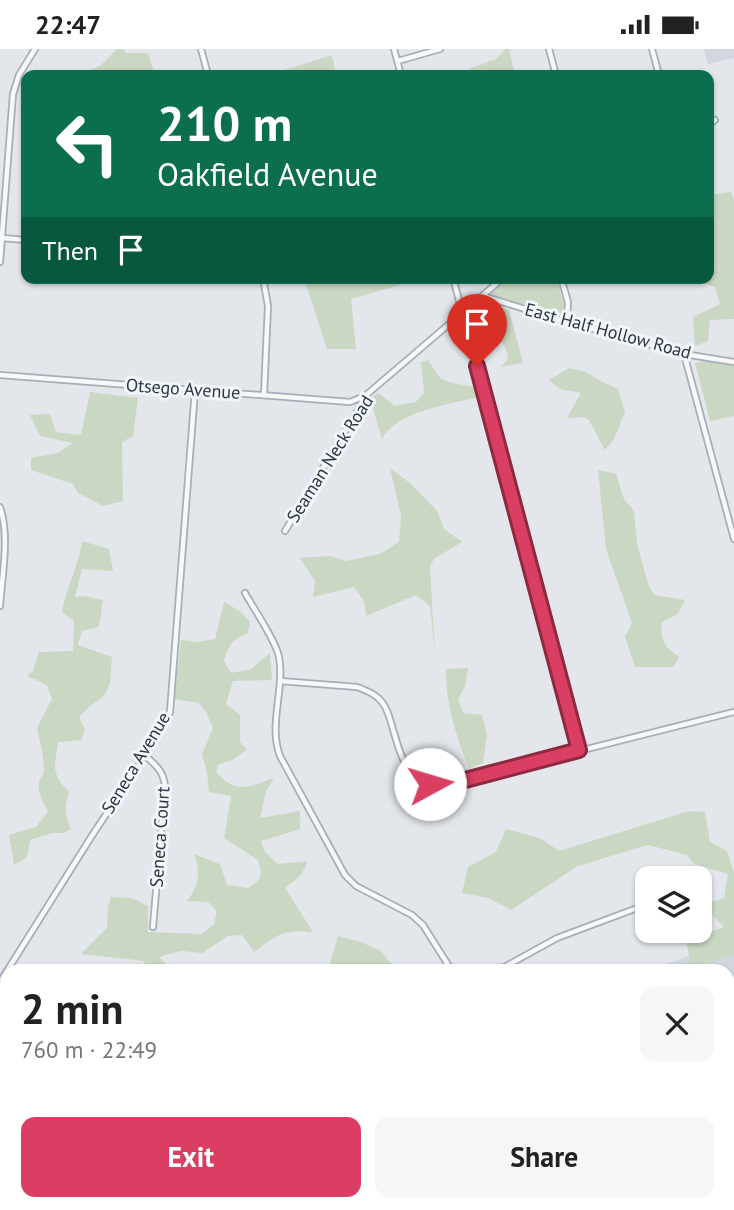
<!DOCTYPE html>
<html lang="en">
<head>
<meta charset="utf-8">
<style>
	body { margin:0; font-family:"PT Sans",sans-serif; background:#f6f6f6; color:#222; height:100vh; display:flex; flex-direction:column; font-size:26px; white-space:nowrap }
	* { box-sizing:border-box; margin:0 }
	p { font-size:23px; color:#767676 }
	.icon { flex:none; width:38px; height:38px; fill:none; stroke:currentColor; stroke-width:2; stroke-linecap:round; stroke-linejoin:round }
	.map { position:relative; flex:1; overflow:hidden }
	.details { position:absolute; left:0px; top:915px; width:735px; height:247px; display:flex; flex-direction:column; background:#fff; border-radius:21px 21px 0 0; box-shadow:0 2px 5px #0004 }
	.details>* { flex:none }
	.top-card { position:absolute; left:21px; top:21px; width:693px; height:214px; border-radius:14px; box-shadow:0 2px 5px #0004; background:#0b6e4f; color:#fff; overflow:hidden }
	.buttons { position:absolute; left:635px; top:817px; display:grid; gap:14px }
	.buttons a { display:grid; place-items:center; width:77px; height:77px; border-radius:14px; background:#fff; box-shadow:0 2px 5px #0004; font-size:35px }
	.pin { position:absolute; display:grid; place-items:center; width:60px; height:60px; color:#fff; margin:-72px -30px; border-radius:50% 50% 50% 0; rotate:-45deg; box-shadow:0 0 7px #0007 }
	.pin .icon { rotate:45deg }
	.me { position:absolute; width:77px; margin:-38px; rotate:84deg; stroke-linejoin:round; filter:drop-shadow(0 0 5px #0008) }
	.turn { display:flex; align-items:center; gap:24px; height:147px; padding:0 21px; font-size:32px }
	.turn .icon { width:91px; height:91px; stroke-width:2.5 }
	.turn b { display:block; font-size:49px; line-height:60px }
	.then { display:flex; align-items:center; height:66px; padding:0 21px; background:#0003; gap:14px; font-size:26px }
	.round { display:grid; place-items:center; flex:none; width:74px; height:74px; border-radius:14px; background:#f6f6f6 }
	.head { display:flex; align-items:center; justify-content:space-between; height:119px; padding:0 21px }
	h1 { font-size:42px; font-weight:700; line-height:52px }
	.cta { display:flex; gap:14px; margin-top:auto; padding:14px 21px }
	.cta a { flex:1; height:80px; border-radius:14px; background:#da3f63; color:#fff; font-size:28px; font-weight:700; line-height:80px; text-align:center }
	.cta a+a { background:#f6f6f6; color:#222 }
	.status { display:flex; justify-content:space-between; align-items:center; height:49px; padding:0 35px; background:#fff; direction:ltr }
	.status svg { height:19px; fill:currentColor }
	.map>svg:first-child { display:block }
	.built { fill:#d1d7de }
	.green { fill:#cad7c3 }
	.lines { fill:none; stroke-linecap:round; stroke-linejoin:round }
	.street-casing { stroke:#a7aeb7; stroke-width:8 }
	.street { stroke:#f6f8fa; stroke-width:4.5 }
	.route-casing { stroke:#8e2940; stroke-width:18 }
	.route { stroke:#da3f63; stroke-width:12 }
	.labels { text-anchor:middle; stroke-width:6; stroke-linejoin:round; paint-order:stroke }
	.street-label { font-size:18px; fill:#293646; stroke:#f3f6f9 }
</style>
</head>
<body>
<div class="status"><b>22:47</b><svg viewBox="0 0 49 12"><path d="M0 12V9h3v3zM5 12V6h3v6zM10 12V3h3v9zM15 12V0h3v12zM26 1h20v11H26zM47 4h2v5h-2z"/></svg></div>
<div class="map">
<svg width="734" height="1161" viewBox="0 0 734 1161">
	<rect width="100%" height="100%" fill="#e3e7ec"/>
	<g class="built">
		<path d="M 704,0 L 734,0 L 734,9 L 708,15 Z"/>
		<path d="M 734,890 L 734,1038 L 728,1042 L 728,922 L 648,922 Z"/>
	</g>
	<g class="green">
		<path d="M 117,0 L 123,0 L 126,4 L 148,4 L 155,26 L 76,26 L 100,17 Z"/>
		<path d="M 506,0 L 509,0 L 515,26 L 469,26 L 471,19 L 496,10 Z"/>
		<path d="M 332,6 L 336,26 L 277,26 L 284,21 Z"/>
		<path d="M 731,143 L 734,151 L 734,270 L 710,271 L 708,292 L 695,297 L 693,268 L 720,255 L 715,238 L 689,229 L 709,229 L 709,146 Z"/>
		<path d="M 304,229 L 401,229 L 406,234 L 351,250 L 356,300 L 327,300 Z"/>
		<path d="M 510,229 L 556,229 L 564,255 L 562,267 L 490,245 Z"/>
		<path d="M 486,256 L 509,261 L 523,314 L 501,318 L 508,310 L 507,303 L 503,294 L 494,289 L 475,293 L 470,267 L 476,259 Z"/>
		<path d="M 428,311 L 440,329 L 452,334 L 475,338 L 479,348 C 448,356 398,361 382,390 L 370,350 L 378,344 L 395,357 L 416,353 L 424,344 L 421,313 Z"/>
		<path d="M 704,312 L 734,316 L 734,367 L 710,372 L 695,314 Z"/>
		<path d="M 569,319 L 586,323 L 599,331 L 618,340 L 625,363 L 614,390 L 605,401 L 589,371 L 584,368 L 567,369 L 581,344 L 560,340 L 549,331 Z"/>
		<path d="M 90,343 L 138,349 L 133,387 L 122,393 L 123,452 L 103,457 L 78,444 L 73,435 L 31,421 L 31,409 L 58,404 L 73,394 L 40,387 L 30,366 L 50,365 L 56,383 L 81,386 Z"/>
		<path d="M 390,419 L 411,435 L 437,462 L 444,480 L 462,493 L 434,510 L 430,517 L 435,606 L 430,557 L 416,546 L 366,567 L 364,552 L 354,538 L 313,548 L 315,532 L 300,509 L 330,507 L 346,512 L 380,505 L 399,493 L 401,467 Z"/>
		<path d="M 598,421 L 616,425 L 624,450 L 634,462 L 637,495 L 649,538 L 655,546 L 685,551 L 678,565 L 662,573 C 660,592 664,597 679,608 L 673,618 L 635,618 L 625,588 L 632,574 L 606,500 Z"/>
		<path d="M 82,492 L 109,500 L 113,522 L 82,520 L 75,548 L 84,547 L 103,551 L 99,578 L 82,582 L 78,596 L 112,608 L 110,634 L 106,643 L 102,649 L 90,657 L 79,668 L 85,681 L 81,691 L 58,693 C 55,716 50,725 69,742 C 65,759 64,764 71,780 L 64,784 L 52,784 L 30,791 L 27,808 L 14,816 L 9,786 L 36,778 L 48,762 C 41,749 33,737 44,724 L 43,707 L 37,679 L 52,650 L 47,636 L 27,627 L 33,622 L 39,603 L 73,602 L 74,572 L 62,563 C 66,538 79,517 82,492 Z"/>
		<path d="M 224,553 L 241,563 L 250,573 L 248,584 C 233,589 228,597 224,612 L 231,624 L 251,620 L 270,604 L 272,631 L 233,632 L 226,655 L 240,666 L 240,693 L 247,701 L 232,711 L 218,716 L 216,723 C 237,746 247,738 274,729 L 266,742 L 260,769 L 300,762 L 300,780 L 261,792 L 265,803 L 278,815 L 308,812 L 301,826 L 285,839 L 313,883 C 283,880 277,886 254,903 L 242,886 L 228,887 L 202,904 L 181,902 L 159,908 L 173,922 L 146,922 L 144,912 L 81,905 L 107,879 L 108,858 L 111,848 L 132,849 L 148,857 L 148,883 L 202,885 L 214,875 L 217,862 L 208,853 L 187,852 C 199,837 201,823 194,805 L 220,815 L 227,836 L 248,839 C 262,831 263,826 258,811 L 224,789 L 231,747 L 209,743 L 207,723 L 202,705 L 213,679 L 206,663 L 199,654 L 174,650 L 181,591 L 197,593 L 215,590 Z"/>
		<path d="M 468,619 L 465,638 L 458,650 L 463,664 L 482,666 L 487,685 L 483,714 L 469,720 C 456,685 446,658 446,620 Z"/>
		<path d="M 689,762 L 705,763 L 710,793 L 727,802 L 734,824 L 734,906 L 706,915 L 692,922 L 667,922 L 690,912 L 686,891 L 724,878 L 702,856 L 724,849 L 728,825 L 694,815 L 687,806 L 648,796 L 578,817 L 511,861 L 488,849 L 462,844 L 468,818 L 496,803 L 506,780 L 540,789 L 559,802 Z"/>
		<path d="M 338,887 L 361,893 L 381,902 L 397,922 L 334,922 L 330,914 Z"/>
		<path d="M 345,1155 L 388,1155 L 411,1161 L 423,1155 L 643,1155 L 669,1161 L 342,1161 Z"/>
	</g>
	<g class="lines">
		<g class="street-casing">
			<g id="street">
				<path d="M 201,0 L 208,26"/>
				<path d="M 394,0 L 401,26"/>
				<path d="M 549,0 L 556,26"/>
				<path d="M 652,0 L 659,26"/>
				<path d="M 398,12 L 440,0"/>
				<path d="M 709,76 L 715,71"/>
				<path d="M 2,189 L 26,191"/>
				<path d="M 0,213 L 13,45 L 19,26 L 35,0"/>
				<path d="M 263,229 L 268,257 L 264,346"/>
				<path d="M 453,229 L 579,701"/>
				<path d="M 561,229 L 568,253 L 567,273"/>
				<path d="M 483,247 L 567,273 L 684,305 L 734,313"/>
				<path d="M 684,305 L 734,490"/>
				<path d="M 0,326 L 350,353 L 365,347"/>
				<path d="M 0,458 C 10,487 2,527 0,557"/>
				<path d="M 285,482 L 358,361 L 365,347 L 503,229"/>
				<path d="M 245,544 C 254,560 276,592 279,608 C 285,640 268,676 280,707 L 345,826 L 356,837 L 412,866 L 423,876 L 452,922"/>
				<path d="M 280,632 L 357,638 C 368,642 378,646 384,656 C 388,662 390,670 392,677 C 401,707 404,729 440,737 L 734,663"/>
				<path d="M 145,706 C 156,717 163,721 165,737 L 153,878"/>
				<path d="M 497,922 L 557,889 L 648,855"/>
				<path d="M 0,933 L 93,785 L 137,719 L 170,663 L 195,341"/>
				<path d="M 0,1094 L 7,1090"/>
				<path d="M 0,1095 L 7,1109"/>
				<path d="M 30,1155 L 33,1161"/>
				<path d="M 129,1155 L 132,1161"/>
				<path d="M 289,1155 L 290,1161"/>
			</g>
		</g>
		<use href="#street" class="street"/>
	</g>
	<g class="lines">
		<g class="route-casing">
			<path id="route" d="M 430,735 L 440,737 L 450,735 L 579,701 L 477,317"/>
		</g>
		<use href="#route" class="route"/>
	</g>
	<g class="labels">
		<g class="street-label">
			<text transform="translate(608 282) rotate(15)" y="6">East Half Hollow Road</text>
			<text transform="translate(183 340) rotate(4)" y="6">Otsego Avenue</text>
			<text transform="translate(330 410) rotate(-58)" y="6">Seaman Neck Road</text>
			<text transform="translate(136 714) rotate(-59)" y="6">Seneca Avenue</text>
			<text transform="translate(160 788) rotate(-86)" y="6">Seneca Court</text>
		</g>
	</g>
</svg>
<div class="buttons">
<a><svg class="icon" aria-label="layers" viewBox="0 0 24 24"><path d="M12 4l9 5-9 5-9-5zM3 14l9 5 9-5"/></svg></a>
</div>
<div class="pin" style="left:477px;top:317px;background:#d93025"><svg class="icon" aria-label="arrive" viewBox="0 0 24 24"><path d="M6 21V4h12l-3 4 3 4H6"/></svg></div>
<svg class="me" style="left:430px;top:735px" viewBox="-20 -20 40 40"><circle r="19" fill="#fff"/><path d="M0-13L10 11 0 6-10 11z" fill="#da3f63"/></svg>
<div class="top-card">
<div class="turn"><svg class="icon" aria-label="left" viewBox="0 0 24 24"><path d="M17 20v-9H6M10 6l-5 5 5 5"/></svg><div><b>210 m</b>Oakfield Avenue</div></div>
<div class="then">Then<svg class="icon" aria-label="arrive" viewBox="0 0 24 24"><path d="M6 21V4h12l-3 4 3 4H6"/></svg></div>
</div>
<section class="details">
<div class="head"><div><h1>2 min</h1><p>760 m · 22:49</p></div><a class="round"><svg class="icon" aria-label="close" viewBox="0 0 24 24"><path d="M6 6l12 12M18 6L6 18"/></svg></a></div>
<div class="cta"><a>Exit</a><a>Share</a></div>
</section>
</div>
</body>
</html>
